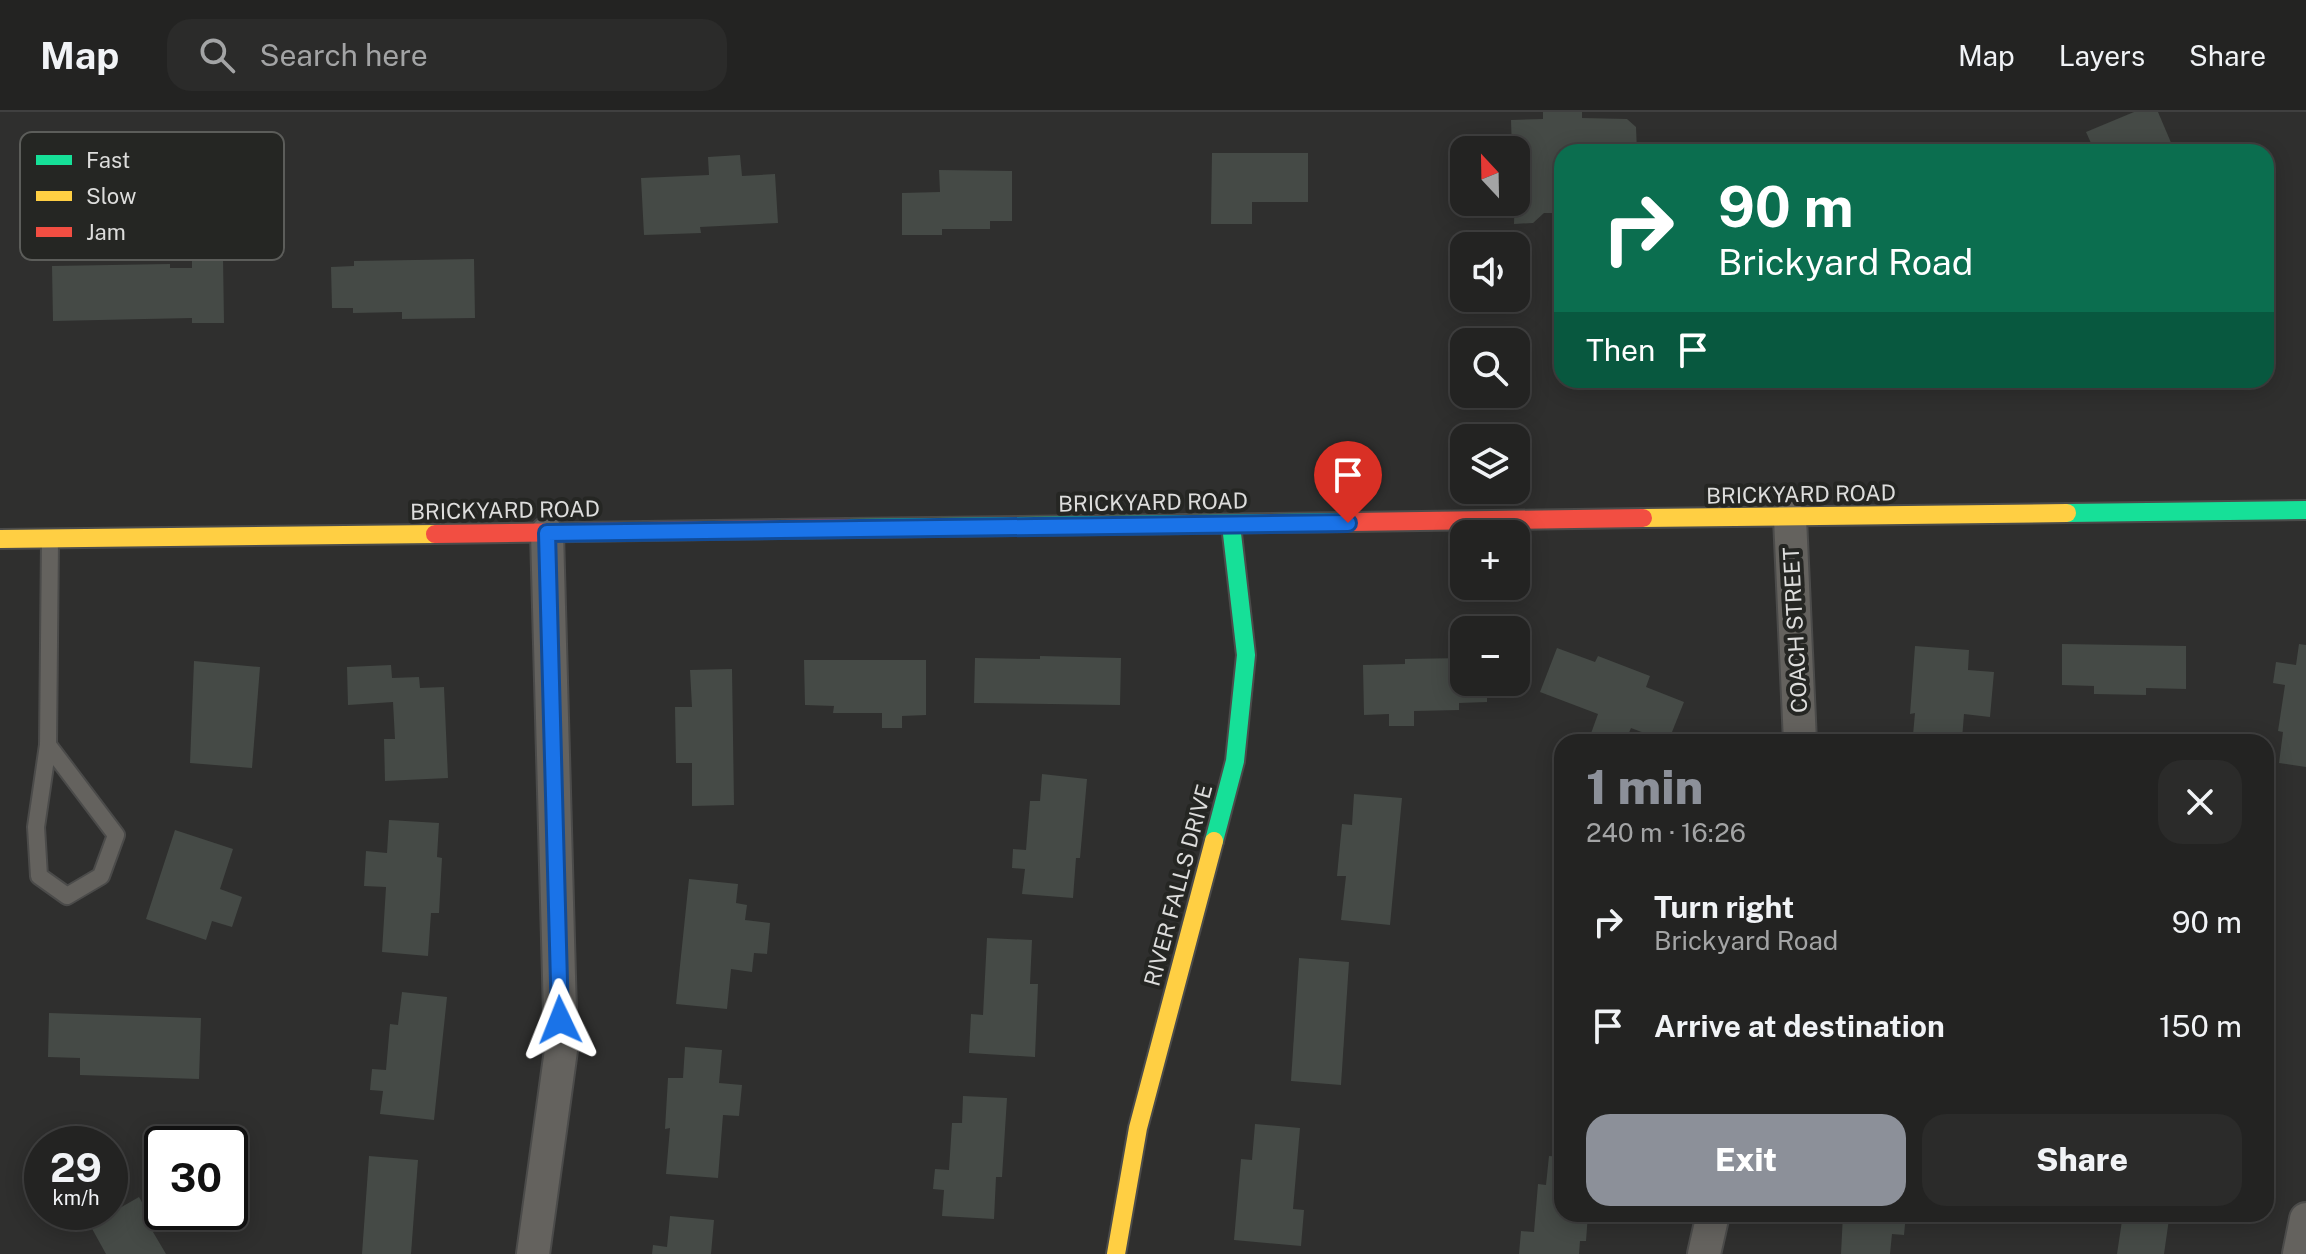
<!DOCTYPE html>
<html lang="en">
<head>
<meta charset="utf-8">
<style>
	body { margin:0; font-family:"Public Sans",sans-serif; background:#2b2b2a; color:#f1f3f6; height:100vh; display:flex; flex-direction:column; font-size:30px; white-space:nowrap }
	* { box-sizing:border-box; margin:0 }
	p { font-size:26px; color:#a3a4a5 }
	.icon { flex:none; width:44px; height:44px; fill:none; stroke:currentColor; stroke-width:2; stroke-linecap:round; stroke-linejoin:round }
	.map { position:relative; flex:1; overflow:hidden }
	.drawer { position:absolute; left:1554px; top:622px; width:720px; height:488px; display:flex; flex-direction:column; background:#232322; border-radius:24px; box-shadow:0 4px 20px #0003,0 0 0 2px #404040 }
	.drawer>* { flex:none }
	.hud { position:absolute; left:1554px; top:32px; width:720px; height:244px; border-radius:24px; box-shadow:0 4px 20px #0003,0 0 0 2px #404040; background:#0b6e4f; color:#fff; overflow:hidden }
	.needle { width:52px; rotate:338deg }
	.buttons { position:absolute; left:1450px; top:24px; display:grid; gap:16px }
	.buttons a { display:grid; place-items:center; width:80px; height:80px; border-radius:16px; background:#232322; box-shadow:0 4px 20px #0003,0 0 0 2px #404040; font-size:40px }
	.speed { position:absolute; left:24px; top:1014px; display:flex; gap:16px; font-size:40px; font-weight:700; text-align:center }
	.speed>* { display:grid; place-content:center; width:104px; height:104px; border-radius:50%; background:#232322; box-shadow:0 4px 20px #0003,0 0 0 2px #404040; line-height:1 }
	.speed small { font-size:20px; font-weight:400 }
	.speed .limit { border:4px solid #111; border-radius:12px; background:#fff; color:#111 }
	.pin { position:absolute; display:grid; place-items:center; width:68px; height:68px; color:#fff; margin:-82px -34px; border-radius:50% 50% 50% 0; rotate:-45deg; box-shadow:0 0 8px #0007 }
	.pin .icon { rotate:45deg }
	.me { position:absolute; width:88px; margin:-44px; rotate:358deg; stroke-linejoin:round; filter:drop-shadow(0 0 6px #0008) }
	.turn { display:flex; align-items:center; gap:28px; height:168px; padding:0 32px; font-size:36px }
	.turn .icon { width:104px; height:104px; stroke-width:2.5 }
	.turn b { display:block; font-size:56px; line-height:68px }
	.then { display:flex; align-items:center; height:76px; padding:0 32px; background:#0003; gap:16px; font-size:30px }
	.round { display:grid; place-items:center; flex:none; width:84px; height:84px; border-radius:24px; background:#2b2b2a }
	.overview { display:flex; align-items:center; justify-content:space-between; height:136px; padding:0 32px }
	h1 { font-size:48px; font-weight:800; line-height:60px; color:#8c9099 }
	.action { display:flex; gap:16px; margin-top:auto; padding:16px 32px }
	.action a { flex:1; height:92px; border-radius:24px; background:#8c9099; color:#fff; font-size:32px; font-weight:800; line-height:92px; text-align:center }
	.action a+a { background:#2b2b2a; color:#f1f3f6 }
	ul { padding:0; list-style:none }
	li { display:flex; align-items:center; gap:24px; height:104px; padding:0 32px }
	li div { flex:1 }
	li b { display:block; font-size:30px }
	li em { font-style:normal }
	header { display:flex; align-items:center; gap:48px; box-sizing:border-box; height:112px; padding:0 40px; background:#232322; border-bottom:2px solid #404040 }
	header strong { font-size:38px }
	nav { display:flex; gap:44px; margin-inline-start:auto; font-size:28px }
	.search { width:560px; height:72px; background:#2b2b2a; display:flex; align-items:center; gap:20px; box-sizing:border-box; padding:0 28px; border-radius:24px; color:#a3a4a5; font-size:30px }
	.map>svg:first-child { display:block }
	.building { fill:#454a46 }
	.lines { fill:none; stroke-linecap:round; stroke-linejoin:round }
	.lane-casing { stroke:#4b4b4a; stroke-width:20 }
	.street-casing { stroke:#4b4b4a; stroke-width:36 }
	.fast-casing { stroke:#4b4b4a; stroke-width:22 }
	.slow-casing { stroke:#4b4b4a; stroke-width:22 }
	.jam-casing { stroke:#4b4b4a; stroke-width:22 }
	.lane { stroke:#64625e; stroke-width:16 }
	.street { stroke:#64625e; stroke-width:32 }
	.fast { stroke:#16e098; stroke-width:18 }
	.slow { stroke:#ffcf43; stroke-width:18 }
	.jam { stroke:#f24e42; stroke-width:18 }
	.route-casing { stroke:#114b97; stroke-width:20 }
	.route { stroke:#1a73e8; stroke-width:14 }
	.labels { text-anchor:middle; stroke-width:8; stroke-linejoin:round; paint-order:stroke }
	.street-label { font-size:22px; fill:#dddddc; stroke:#252623 }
	.key { fill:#252623; stroke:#5c5d5a; stroke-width:2 }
	.key-label { font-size:22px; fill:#dddddc }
</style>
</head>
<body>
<header>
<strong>Map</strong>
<div class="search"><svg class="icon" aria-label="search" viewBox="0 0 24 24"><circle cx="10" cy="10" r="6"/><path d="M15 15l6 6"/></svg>Search here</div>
<nav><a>Map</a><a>Layers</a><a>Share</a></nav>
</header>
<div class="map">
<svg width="2306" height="1142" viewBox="0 0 2306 1142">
	<rect width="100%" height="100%" fill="#2f2f2e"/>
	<g class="building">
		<path d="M 1543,0 L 1582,0 L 1582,6 L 1627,7 L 1636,15 L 1637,40 L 1562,40 L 1562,101 L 1544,101 L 1533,111 L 1514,112 L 1516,38 L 1512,38 L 1511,8 L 1543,7 Z"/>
		<path d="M 2134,0 L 2158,0 L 2175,40 L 2095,40 L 2086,20 Z"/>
		<path d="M 1212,41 L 1308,41 L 1308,90 L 1252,90 L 1252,112 L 1211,112 Z"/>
		<path d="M 740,43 L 742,64 L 775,62 L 778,111 L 700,115 L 701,121 L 644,123 L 641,66 L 709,63 L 708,45 Z"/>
		<path d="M 939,58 L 1012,59 L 1012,109 L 990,109 L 990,117 L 942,117 L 942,123 L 902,123 L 902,81 L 940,80 Z"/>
		<path d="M 223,145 L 224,211 L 192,211 L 192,206 L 53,209 L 52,154 L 170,152 L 170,156 L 192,156 L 192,146 Z"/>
		<path d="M 474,147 L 475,206 L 402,207 L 402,200 L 353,201 L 353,196 L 332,196 L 331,155 L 354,154 L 354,149 Z"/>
		<path d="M 2062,532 L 2186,534 L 2186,577 L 2146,576 L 2146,583 L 2094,582 L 2094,574 L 2062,573 Z"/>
		<path d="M 2299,532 L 2306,533 L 2306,655 L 2279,651 L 2283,620 L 2278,619 L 2285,573 L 2273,571 L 2276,550 L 2296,553 Z"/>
		<path d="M 1915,534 L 1969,538 L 1968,558 L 1994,560 L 1990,605 L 1964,602 L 1962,627 L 1913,623 L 1915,601 L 1910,602 Z"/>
		<path d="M 1557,536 L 1595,550 L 1598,544 L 1650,564 L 1646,575 L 1684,590 L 1668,630 L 1631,616 L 1625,630 L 1596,630 L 1589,627 L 1598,602 L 1540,580 Z"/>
		<path d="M 1040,544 L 1121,546 L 1120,593 L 974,591 L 975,546 L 1040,547 Z"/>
		<path d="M 1464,546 L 1464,570 L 1487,570 L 1487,590 L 1459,591 L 1459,598 L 1414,599 L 1414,614 L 1389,614 L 1389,602 L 1364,603 L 1363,553 L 1405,552 L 1405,547 Z"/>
		<path d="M 804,548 L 926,548 L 926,603 L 902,604 L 902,616 L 882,616 L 882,601 L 833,601 L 834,594 L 805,593 Z"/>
		<path d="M 194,549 L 260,555 L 252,656 L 190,651 Z"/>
		<path d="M 391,553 L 392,566 L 419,565 L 420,576 L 444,575 L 448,666 L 385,669 L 384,627 L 395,627 L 393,590 L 348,593 L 347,555 Z"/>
		<path d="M 732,557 L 734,693 L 692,694 L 692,651 L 676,651 L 675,595 L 692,595 L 690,558 Z"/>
		<path d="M 1042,662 L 1087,667 L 1080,746 L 1076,746 L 1073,786 L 1022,782 L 1025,757 L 1012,756 L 1013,737 L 1026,738 L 1030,689 L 1040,689 Z"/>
		<path d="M 1354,682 L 1402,686 L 1390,813 L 1341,808 L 1346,764 L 1337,764 L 1342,712 L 1352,713 Z"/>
		<path d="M 2266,697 L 2276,699 L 2268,747 L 2266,747 Z"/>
		<path d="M 389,708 L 439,711 L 437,745 L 442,746 L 439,801 L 431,801 L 428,844 L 382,840 L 386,775 L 364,774 L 366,739 L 387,741 Z"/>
		<path d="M 175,718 L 233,737 L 220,777 L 242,785 L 232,815 L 212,809 L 206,828 L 146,807 Z"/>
		<path d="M 689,767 L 738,772 L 736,791 L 747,793 L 745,808 L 770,811 L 767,842 L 754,841 L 752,860 L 731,857 L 727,897 L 676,892 Z"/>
		<path d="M 987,826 L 1032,828 L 1030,872 L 1038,872 L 1035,945 L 969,941 L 971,902 L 983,903 Z"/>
		<path d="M 1299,846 L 1349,850 L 1341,973 L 1291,969 Z"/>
		<path d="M 402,880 L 447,885 L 434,1008 L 380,1002 L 383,979 L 370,978 L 372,957 L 386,958 L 390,912 L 398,913 Z"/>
		<path d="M 49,901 L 201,906 L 199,967 L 80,963 L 80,946 L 48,945 Z"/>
		<path d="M 685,935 L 722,938 L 719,971 L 742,973 L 739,1004 L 723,1003 L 718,1066 L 666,1062 L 670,1016 L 665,1017 L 668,966 L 683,966 Z"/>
		<path d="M 963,984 L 1007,986 L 1002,1065 L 996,1065 L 994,1107 L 942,1104 L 944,1078 L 933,1077 L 935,1057 L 949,1058 L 952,1011 L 962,1011 Z"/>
		<path d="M 1255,1012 L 1300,1016 L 1293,1097 L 1304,1098 L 1301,1134 L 1234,1128 L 1241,1047 L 1252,1048 Z"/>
		<path d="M 369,1044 L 418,1048 L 411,1142 L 362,1142 Z"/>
		<path d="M 1549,1044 L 1562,1045 L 1562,1102 L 1588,1102 L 1586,1129 L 1580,1129 L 1579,1142 L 1519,1142 L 1521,1119 L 1534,1120 L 1538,1072 L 1546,1073 Z"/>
		<path d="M 139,1085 L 157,1117 L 153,1120 L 166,1142 L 106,1142 L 90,1113 Z"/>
		<path d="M 1843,1102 L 1906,1102 L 1904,1123 L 1892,1122 L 1890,1142 L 1841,1142 Z"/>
		<path d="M 2123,1102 L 2178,1102 L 2177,1108 L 2169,1107 L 2164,1142 L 2117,1142 Z"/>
		<path d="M 670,1104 L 714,1108 L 711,1142 L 652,1142 L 653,1133 L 667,1135 Z"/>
	</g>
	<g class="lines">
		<g class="lane-casing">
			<path id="lane" d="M 48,633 L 116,723 L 101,764 L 67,784 L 39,764 L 36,715 L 48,633 L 50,428"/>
		</g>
		<g class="street-casing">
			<g id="street">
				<path d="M 1790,406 L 1800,630"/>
				<path d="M 533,1142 L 561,938 L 547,421"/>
				<path d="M 1704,1142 L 1713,1102"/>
				<path d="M 2299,1142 L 2306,1107"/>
			</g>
		</g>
		<g class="fast-casing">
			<g id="fast">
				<path d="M 2067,401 L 2306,398"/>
				<path d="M 847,416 L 1351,410"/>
				<path d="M 1214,729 L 1235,649 L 1246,543 L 1231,413"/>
			</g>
		</g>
		<g class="slow-casing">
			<g id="slow">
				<path d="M 1643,406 L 2067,401"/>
				<path d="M 0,427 L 435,422"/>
				<path d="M 1116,1142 L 1138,1016 L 1214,729"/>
			</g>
		</g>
		<g class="jam-casing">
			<g id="jam">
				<path d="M 1351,410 L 1643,406"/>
				<path d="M 435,422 L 847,416"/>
			</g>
		</g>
		<use href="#lane" class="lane"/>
		<use href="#street" class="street"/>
		<use href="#fast" class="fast"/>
		<use href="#slow" class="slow"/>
		<use href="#jam" class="jam"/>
	</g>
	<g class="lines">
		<g class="route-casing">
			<path id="route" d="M 560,908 L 547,421 L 1348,411"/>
		</g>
		<use href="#route" class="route"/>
	</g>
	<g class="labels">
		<g class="street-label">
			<text transform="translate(1801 382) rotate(-1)" y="8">BRICKYARD ROAD</text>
			<text transform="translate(1153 390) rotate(-1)" y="8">BRICKYARD ROAD</text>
			<text transform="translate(505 398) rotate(-1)" y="8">BRICKYARD ROAD</text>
			<text transform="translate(1795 518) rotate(-93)" y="8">COACH STREET</text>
			<text transform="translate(1178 773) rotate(-75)" y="8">RIVER FALLS DRIVE</text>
		</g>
	</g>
	<rect x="20" y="20" width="264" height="128" rx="12" class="key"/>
	<rect x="36" y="43" width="36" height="10" fill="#16e098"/>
	<rect x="36" y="79" width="36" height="10" fill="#ffcf43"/>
	<rect x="36" y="115" width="36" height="10" fill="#f24e42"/>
	<g class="key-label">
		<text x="86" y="56">Fast</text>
		<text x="86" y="92">Slow</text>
		<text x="86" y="128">Jam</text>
	</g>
</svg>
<div class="buttons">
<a><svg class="needle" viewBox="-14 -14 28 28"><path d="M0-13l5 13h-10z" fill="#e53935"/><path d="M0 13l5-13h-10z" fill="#a3a4a5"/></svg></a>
<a><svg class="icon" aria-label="sound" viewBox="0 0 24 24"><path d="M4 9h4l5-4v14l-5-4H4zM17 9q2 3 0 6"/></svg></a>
<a><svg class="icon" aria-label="search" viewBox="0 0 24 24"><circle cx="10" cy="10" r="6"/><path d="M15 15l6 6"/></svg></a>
<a><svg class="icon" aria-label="layers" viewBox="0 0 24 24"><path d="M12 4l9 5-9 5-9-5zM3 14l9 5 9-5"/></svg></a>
<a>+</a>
<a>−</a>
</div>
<div class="speed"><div>29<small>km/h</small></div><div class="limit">30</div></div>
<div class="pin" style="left:1348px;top:411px;background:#d93025"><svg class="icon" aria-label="arrive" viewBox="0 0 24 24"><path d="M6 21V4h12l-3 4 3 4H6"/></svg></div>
<svg class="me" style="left:560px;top:908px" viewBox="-20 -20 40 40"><path d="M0-17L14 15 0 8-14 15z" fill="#1a73e8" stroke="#fff" stroke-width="4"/></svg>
<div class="hud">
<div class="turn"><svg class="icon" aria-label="right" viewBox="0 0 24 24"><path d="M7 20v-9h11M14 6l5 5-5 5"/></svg><div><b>90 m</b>Brickyard Road</div></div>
<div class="then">Then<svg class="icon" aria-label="arrive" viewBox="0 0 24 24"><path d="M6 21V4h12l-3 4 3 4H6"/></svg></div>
</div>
<section class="drawer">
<div class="overview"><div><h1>1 min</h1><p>240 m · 16:26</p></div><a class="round"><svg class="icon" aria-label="close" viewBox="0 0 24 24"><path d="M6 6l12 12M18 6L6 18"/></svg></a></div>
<ul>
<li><svg class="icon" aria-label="right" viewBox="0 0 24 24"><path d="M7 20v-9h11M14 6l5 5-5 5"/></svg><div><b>Turn right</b><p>Brickyard Road</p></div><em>90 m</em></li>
<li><svg class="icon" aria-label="arrive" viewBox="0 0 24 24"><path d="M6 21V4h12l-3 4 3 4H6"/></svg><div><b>Arrive at destination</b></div><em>150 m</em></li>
</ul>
<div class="action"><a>Exit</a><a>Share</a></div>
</section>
</div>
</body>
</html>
